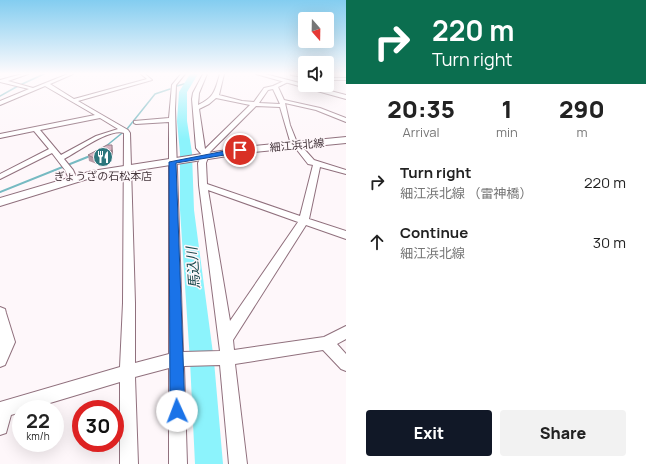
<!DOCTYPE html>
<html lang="en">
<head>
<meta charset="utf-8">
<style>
	body { margin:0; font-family:Manrope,"Noto Sans JP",sans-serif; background:#f2f2f2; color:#222; height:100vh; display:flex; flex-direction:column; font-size:15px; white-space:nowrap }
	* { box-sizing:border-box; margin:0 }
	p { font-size:13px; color:#767676 }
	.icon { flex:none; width:22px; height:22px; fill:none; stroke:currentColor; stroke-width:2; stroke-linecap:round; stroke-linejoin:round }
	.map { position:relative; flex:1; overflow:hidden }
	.drawer { display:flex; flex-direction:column; background:#fff; width:300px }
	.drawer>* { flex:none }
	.banner { background:#0b6e4f; color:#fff; overflow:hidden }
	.needle { width:26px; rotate:160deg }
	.buttons { position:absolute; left:298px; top:12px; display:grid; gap:8px }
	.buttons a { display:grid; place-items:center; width:36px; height:36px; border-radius:4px; background:#fff; box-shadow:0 4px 16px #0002; font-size:20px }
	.speed { position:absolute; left:12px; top:400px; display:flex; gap:8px; font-size:20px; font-weight:700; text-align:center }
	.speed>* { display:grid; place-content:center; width:52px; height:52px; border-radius:50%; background:#fff; box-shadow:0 4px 16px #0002; line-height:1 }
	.speed small { font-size:10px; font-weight:400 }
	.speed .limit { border:6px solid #d22; background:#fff; color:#111 }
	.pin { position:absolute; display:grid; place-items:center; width:34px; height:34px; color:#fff; margin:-17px; border:2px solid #fff; border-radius:50%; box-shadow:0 1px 4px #0007 }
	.me { position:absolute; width:44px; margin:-22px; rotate:358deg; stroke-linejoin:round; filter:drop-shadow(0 0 3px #0008) }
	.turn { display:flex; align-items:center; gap:14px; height:84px; padding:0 20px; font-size:18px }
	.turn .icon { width:52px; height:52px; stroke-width:2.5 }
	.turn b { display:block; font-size:28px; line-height:34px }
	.eta { display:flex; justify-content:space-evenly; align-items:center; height:68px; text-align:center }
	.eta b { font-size:24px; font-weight:800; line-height:28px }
	.button { display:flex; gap:8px; margin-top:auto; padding:8px 20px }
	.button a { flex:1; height:46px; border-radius:4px; background:#111827; color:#fff; font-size:16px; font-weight:800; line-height:46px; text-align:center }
	.button a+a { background:#f2f2f2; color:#222 }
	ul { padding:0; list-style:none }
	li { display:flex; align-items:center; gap:12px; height:60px; padding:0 20px }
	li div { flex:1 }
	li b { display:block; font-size:15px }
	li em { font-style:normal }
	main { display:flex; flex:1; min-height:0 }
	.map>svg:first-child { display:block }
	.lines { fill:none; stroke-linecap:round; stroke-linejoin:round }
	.stream-far1 { stroke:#76bac2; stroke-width:1.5 }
	.stream { stroke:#76bac2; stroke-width:2 }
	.river { fill:#8cf3fc; fill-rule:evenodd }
	.street-casing { stroke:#90707d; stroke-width:2 }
	.secondary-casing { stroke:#90707d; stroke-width:2 }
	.street { fill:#fff; fill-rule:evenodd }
	.secondary { fill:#fff; fill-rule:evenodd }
	.wall { fill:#b89aa6 }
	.shaded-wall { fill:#967d87 }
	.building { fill:#d6b3c1; stroke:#967d87 }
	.route { fill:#1a73e8; stroke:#114b97 }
	.labels { text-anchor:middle; stroke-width:3; stroke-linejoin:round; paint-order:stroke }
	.far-street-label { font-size:11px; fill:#44353b; stroke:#fef7fa }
	.far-poi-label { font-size:11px; fill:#44353b; stroke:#fef7fa }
	.water-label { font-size:14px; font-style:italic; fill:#1a494d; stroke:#fef7fa }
</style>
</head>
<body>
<main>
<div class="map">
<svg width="346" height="464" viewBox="0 0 346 464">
	<rect width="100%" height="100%" fill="#fef7fa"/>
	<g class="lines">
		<g class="stream-far1">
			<path d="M 20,85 L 44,74"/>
			<path d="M 177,86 L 187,83"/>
			<path d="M 0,96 L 18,86"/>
			<path d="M 105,147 L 127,129 L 155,94 L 170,89"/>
		</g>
		<path class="stream" d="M 0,192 L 90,156"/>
		<path class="river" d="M 190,74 L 198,74 L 187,92 L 187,121 L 192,153 L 194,210 L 214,361 L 223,464 L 195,464 L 190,361 L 180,210 L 180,153 L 177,121 L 179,92 Z"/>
		<g class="street-casing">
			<g id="street">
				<path d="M 22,74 L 28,74 L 8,81 L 33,88 L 68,74 L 73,74 L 50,84 L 74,99 L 147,79 L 141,74 L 145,74 L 152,80 L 78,101 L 128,130 L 130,133 L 135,303 L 135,363 L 169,354 L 169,122 L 136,124 L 134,123 L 134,121 L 169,118 L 172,85 L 181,74 L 185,74 L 176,85 L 175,109 L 183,352 L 220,351 L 199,185 L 198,163 L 202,155 L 196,148 L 192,99 L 193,93 L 203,74 L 207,74 L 199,93 L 198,105 C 215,97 215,90 220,74 L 224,74 L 219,95 L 242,101 L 254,102 L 264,88 L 273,86 L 286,80 L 288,82 L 278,87 L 284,100 L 320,108 L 346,118 L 346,122 L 316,110 L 285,103 L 290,125 L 296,140 L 314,160 L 346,170 L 346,174 L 320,167 L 309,219 L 346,231 L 346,239 L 306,225 L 233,340 L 234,350 L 324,337 L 346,326 L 346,339 L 337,344 L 346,354 L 346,371 L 341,369 L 323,350 L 235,364 L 247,464 L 229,464 L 220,365 L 184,366 L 187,464 L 169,464 L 169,368 L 135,377 L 138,464 L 120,464 L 120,382 L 30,409 L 21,409 L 21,412 L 11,415 L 6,433 L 0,435 L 0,402 L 120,367 L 123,303 L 124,133 C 109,128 78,152 64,159 L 73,170 L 77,179 L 76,181 L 70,181 L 65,170 L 52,153 L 0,179 L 0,174 L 49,149 L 34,131 L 0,138 L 0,134 L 95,115 L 45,86 L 0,105 L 0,101 L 29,89 L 0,82 L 0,80 ZM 273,89 L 280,104 L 259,103 L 268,90 ZM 216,98 L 250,105 L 205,149 L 199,109 L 209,104 ZM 256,106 L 280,107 L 290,141 L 308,164 L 313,165 L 300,216 L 207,184 L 206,163 L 210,152 ZM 100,118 L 118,129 L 96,136 L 61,155 L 40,130 ZM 208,190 L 298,222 L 230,321 Z"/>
				<path d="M 291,74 L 305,75 L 305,77 L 291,75 Z"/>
				<rect x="327" y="78" width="19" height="2"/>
				<path d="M 0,307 L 5,309 L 6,313 L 15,342 L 5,365 L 0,367 Z"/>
			</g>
		</g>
		<g class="secondary-casing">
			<g id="secondary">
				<path d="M 256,74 L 265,74 L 346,95 L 346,99 Z"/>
				<path d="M 346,137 L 346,143 L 253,152 L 94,177 L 0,206 L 0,198 L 92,171 L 253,146 Z"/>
			</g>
		</g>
		<use href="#street" class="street"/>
		<use href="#secondary" class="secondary"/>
	</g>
	<path class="wall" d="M 113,150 L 113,155 L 97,164 L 89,161 L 88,155 Z"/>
	<path class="shaded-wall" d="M 112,145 L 113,155 L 97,164 L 96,159 Z"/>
	<path class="building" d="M 107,145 L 112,145 L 112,150 L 96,159 L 88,155 Z"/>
	<linearGradient id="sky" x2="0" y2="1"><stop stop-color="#83cdf0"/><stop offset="0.53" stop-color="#fffbfd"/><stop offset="1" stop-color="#fffbfd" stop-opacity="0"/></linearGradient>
	<rect width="346" height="139" fill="url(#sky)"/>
	<path class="route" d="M 240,148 L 243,149 L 243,152 L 176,163 L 185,411 L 182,416 L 177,418 L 172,416 L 170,411 L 169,162 Z"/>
	<defs>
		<g id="restaurant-disc" transform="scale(1)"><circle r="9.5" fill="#2c767c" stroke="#fef7fa"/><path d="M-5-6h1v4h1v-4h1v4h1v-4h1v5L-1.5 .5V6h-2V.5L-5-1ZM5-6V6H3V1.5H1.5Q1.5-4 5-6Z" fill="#fff"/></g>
	</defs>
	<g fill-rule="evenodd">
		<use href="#restaurant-disc" x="103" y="157"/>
	</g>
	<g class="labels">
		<g class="far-street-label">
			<text transform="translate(297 145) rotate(-5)" y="4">細江浜北線</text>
		</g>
		<g class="far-poi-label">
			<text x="103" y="180">ぎょうざの石松本店</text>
		</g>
		<g class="water-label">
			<text transform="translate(193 268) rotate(-94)" y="5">馬込川</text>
		</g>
	</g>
</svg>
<div class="buttons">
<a><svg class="needle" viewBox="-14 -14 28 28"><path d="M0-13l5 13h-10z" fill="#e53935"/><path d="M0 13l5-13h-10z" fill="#767676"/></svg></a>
<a><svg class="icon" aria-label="sound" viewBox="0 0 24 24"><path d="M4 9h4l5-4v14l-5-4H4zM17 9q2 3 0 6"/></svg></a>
</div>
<div class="speed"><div>22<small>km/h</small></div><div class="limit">30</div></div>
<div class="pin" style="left:240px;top:150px;background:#d93025"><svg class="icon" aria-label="arrive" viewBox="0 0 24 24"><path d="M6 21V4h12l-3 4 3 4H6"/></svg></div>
<svg class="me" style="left:177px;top:411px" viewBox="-20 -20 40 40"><circle r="19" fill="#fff"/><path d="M0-13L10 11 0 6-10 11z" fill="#1a73e8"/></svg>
</div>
<section class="drawer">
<div class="banner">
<div class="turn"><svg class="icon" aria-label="right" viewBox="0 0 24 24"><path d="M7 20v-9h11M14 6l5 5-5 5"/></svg><div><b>220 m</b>Turn right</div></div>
</div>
<div class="eta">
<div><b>20:35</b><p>Arrival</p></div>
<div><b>1</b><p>min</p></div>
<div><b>290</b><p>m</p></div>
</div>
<ul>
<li><svg class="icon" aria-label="right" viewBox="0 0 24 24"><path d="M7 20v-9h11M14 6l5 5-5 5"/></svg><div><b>Turn right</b><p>細江浜北線 （雷神橋）</p></div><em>220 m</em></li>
<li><svg class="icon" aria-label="ahead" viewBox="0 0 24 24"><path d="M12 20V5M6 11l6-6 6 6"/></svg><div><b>Continue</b><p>細江浜北線</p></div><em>30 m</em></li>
</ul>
<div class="button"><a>Exit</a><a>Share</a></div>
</section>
</main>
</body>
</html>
